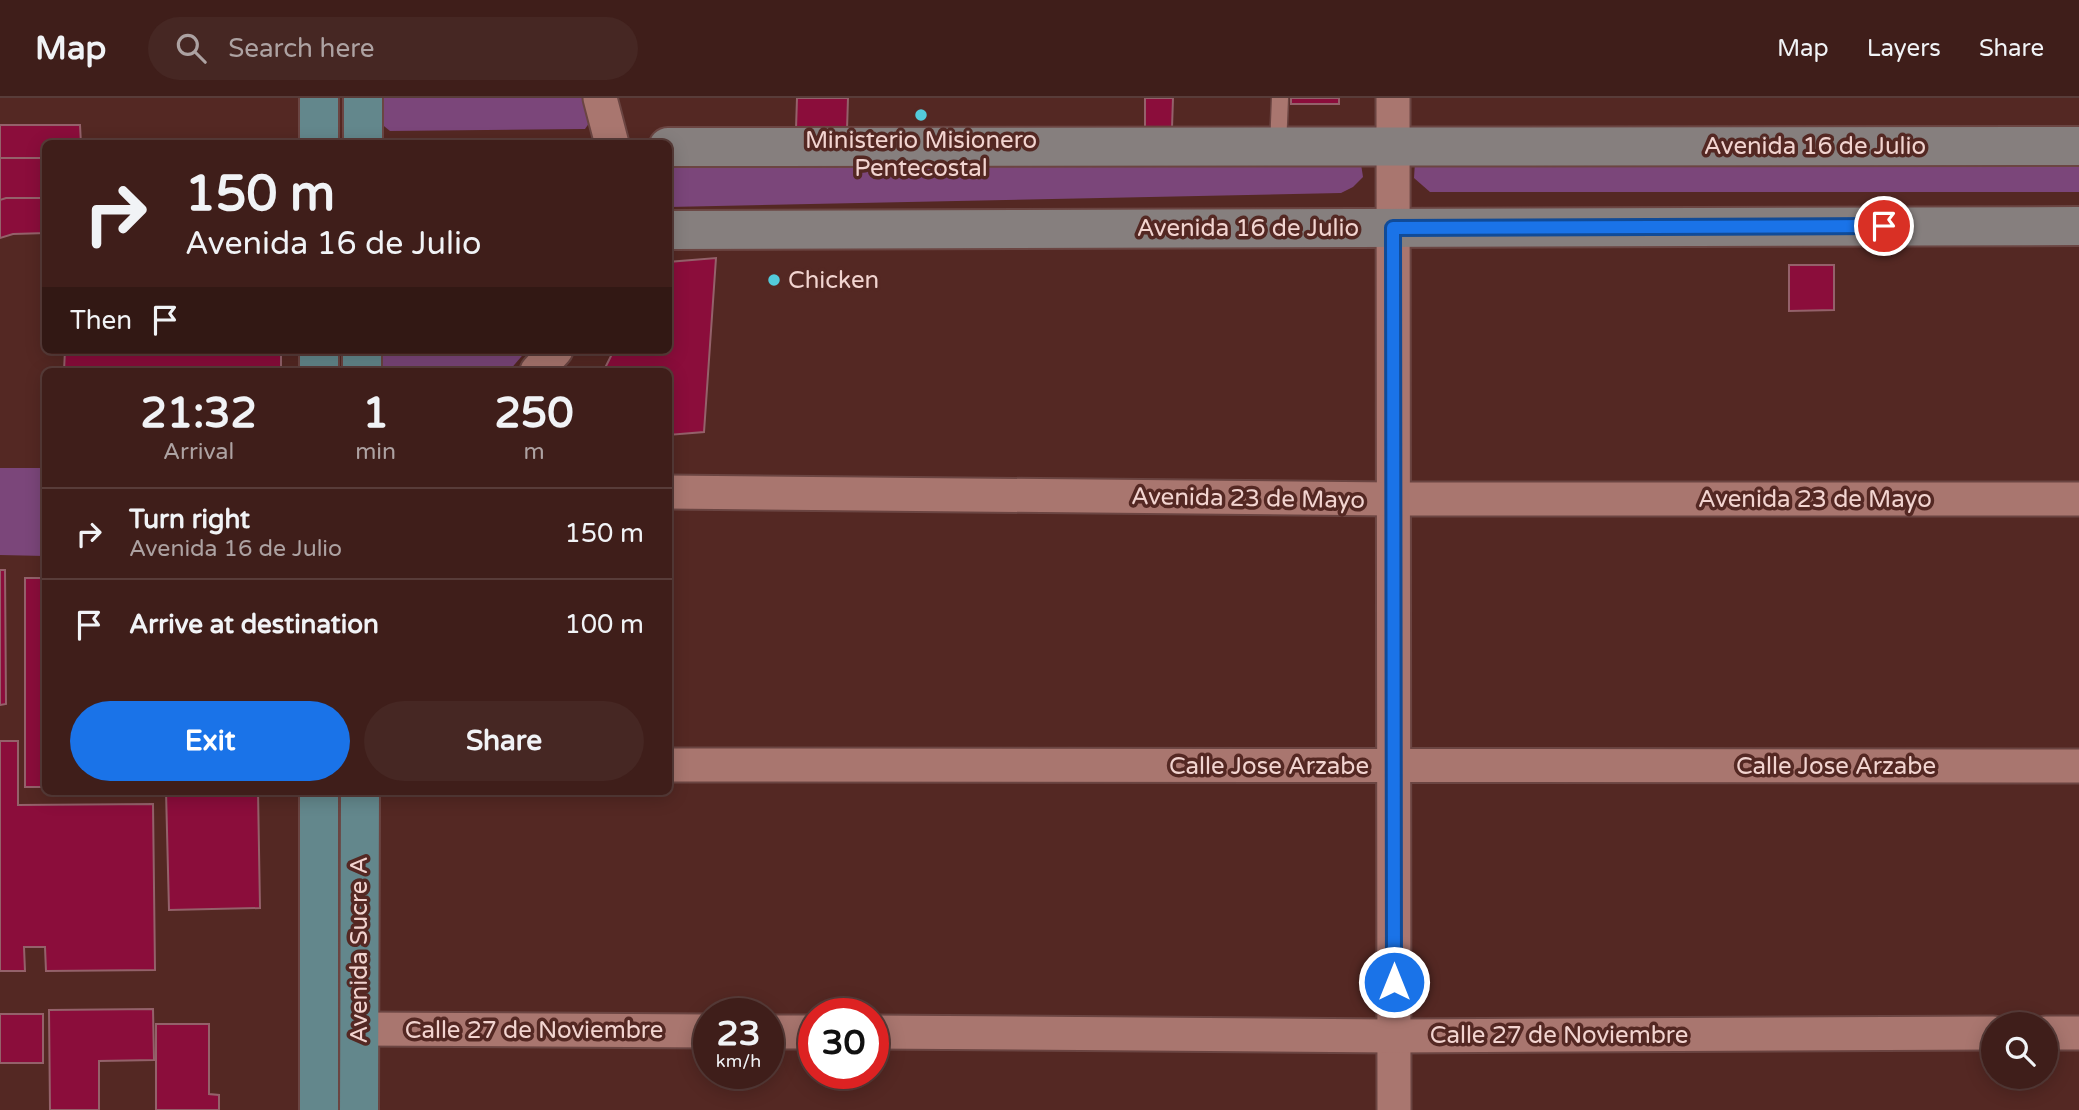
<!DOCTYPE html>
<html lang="en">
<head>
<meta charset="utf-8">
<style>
	body { margin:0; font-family:"Varela Round",sans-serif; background:#462723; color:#f1f3f6; height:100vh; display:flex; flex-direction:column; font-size:26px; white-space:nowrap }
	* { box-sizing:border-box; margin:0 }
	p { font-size:23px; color:#ada2a2 }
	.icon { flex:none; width:38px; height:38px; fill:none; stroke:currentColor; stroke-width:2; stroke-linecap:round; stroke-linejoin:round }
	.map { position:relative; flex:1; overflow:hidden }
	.details { position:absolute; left:42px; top:270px; width:630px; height:427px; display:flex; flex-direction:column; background:#3f1e1a; border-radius:10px; box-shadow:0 4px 18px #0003,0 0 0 2px #583c39 }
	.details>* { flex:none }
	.top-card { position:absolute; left:42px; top:42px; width:630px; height:214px; border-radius:10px; box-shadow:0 4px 18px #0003,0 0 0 2px #583c39; background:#3f1e1a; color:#f1f3f6; overflow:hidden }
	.buttons { position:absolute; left:1981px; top:914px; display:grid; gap:14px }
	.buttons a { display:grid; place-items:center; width:77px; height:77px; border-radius:50%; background:#3f1e1a; box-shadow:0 4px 18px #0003,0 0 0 2px #583c39; font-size:35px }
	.speed { position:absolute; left:693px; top:900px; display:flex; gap:14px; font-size:35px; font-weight:700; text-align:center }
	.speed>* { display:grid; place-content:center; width:91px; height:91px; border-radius:50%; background:#3f1e1a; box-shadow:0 4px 18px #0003,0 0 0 2px #583c39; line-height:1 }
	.speed small { font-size:18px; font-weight:400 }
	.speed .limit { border:10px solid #d22; background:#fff; color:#111 }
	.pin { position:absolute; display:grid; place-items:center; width:60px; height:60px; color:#fff; margin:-30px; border:4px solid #fff; border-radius:50%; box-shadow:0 2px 7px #0007 }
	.me { position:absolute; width:77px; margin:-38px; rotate:0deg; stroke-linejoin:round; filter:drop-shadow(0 0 5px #0008) }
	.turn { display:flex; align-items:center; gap:24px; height:147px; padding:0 28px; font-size:32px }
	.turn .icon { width:91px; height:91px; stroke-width:2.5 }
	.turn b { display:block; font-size:49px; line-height:60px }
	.then { display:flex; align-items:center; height:66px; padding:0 28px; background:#0003; gap:14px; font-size:26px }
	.eta { display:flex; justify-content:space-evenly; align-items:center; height:119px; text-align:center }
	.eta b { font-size:42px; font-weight:700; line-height:49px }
	.action { display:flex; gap:14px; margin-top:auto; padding:14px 28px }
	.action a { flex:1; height:80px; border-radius:42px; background:#1a73e8; color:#fff; font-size:28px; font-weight:700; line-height:80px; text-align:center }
	.action a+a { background:#462723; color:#f1f3f6 }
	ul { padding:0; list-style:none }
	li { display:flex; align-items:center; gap:21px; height:91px; padding:0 28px; border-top:2px solid #583c39 }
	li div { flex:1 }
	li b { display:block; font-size:26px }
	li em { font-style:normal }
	header { display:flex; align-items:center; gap:42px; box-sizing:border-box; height:98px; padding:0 35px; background:#3f1e1a; border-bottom:2px solid #583c39 }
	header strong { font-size:33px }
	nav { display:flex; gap:38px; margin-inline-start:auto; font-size:24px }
	.search { width:490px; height:63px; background:#462723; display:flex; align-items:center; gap:18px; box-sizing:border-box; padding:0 24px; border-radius:38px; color:#ada2a2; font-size:26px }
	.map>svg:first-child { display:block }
	.green { fill:#7b467a }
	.building { fill:#8b0d3b; stroke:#94616a; stroke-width:2 }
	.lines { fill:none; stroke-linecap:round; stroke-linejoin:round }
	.service-casing { stroke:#6b4542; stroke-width:19 }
	.minor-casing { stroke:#6b4542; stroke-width:37 }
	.secondary-casing { stroke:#6b4542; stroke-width:42 }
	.primary-casing { stroke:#6b4542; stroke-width:42 }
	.service { stroke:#a9766f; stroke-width:16 }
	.minor { stroke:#a9766f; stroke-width:33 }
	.secondary { stroke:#867f7e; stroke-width:38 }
	.primary { stroke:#63878c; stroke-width:38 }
	.route-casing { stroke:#114b97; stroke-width:18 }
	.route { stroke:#1a73e8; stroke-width:12 }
	.poi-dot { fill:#53cbdb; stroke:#542823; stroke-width:2.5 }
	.labels { text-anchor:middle; stroke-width:7; stroke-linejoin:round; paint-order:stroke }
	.poi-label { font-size:24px; fill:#f2d4d0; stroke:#542823 }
	.street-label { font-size:24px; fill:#f2d4d0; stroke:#542823 }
</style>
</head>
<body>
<header>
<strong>Map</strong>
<div class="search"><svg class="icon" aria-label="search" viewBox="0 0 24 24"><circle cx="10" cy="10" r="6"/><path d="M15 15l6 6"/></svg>Search here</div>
<nav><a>Map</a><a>Layers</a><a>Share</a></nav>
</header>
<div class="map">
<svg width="2079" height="1012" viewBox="0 0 2079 1012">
	<rect width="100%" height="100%" fill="#542823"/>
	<g class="green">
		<path d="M 379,0 L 586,0 L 594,18 L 585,31 L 390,33 L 379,24 Z"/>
		<path d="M 2079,54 L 2079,94 L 1430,94 L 1414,80 L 1415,64 Z"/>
		<path d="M 668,61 L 1361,66 L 1363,79 L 1353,89 L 1341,95 L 669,109 Z"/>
		<path d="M 380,252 L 527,252 L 509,273 L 381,273 Z"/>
		<path d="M 0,370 L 45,370 L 45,458 L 0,457 Z"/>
	</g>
	<g class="building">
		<path d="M 797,0 L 848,0 L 847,32 L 796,31 Z"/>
		<path d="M 1145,0 L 1173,0 L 1172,30 L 1145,30 Z"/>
		<rect x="1291" y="0" width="48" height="6"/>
		<path d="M 0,27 L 80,27 L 81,46 L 46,46 L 46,135 L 13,136 L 0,140 Z"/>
		<path d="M 0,60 L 46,60 L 46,100 L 6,100 L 0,102 Z"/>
		<path d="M 716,160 L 704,334 L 668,337 L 668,273 L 605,273 L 605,270 L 614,252 L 668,252 L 668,164 Z"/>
		<path d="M 1789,167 L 1834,167 L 1834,212 L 1789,213 Z"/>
		<path d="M 65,252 L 281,252 L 281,273 L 64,273 Z"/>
		<path d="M 0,472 L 5,472 L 6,606 L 0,607 Z"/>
		<rect x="25" y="480" width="21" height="209"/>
		<path d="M 0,643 L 18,643 L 18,707 L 153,706 L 155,872 L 46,873 L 45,849 L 24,849 L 25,873 L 0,873 Z"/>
		<path d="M 166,693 L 258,693 L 260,810 L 169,812 Z"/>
		<path d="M 153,911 L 154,962 L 99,963 L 99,1012 L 50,1012 L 49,912 Z"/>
		<rect x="0" y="916" width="43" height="49"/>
		<path d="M 156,926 L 209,926 L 209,996 L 219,997 L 219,1012 L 156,1012 Z"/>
	</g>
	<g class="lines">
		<g class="service-casing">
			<path id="service" d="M 1278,49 L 1280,0"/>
		</g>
		<g class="minor-casing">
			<g id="minor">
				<path d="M 600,0 L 612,46"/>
				<path d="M 1393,0 L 1394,1012"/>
				<path d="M 537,273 L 556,252"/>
				<path d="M 668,394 L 1393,401 L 2079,401"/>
				<path d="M 668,667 L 2079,668"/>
				<path d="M 359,931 L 709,933"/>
				<path d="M 768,934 L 814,934"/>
				<path d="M 873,934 L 1394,938 L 1993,935"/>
				<path d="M 2046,935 L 2079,935"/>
			</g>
		</g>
		<g class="secondary-casing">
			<g id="secondary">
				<path d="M 668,49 L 2079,48"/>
				<path d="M 668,132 L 2079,128"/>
			</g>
		</g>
		<g class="primary-casing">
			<g id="primary">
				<path d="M 319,0 L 319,46"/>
				<path d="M 363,0 L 363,46"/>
				<path d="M 319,252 L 319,273"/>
				<path d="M 362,273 L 362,252"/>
				<path d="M 319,693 L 319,1012"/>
				<path d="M 359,1012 L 360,693"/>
			</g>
		</g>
		<use href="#service" class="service"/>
		<use href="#minor" class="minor"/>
		<use href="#secondary" class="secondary"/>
		<use href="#primary" class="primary"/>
	</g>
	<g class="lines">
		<g class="route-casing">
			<path id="route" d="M 1394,884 L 1393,130 L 1884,128"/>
		</g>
		<use href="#route" class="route"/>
	</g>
	<g class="poi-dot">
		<circle cx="921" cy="17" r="7"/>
		<circle cx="774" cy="182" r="7"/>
	</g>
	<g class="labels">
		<g class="poi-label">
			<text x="921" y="50">Ministerio Misionero<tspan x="921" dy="28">Pentecostal</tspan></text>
			<text x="788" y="190" text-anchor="start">Chicken</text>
		</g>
		<g class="street-label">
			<text x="1815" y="56">Avenida 16 de Julio</text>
			<text x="1248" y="138">Avenida 16 de Julio</text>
			<text transform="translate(1248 400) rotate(1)" y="8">Avenida 23 de Mayo</text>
			<text x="1815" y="409">Avenida 23 de Mayo</text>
			<text x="1269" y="676">Calle Jose Arzabe</text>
			<text x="1836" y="676">Calle Jose Arzabe</text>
			<text transform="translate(359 852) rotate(-90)" y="8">Avenida Sucre A</text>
			<text x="534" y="940">Calle 27 de Noviembre</text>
			<text x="1559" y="945">Calle 27 de Noviembre</text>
		</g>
	</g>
</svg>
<div class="buttons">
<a><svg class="icon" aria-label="search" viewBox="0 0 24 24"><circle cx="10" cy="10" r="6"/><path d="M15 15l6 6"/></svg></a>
</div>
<div class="speed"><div>23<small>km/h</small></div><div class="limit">30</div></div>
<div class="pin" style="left:1884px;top:128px;background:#d93025"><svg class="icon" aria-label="arrive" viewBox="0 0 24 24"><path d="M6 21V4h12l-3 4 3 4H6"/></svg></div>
<svg class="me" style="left:1394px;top:884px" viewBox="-20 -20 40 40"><circle r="17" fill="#1a73e8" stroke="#fff" stroke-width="3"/><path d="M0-11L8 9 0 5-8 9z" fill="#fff"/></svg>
<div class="top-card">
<div class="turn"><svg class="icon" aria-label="right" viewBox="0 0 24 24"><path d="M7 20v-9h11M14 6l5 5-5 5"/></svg><div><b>150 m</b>Avenida 16 de Julio</div></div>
<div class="then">Then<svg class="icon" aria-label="arrive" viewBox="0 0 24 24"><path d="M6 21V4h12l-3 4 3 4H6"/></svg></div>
</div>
<section class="details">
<div class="eta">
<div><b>21:32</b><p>Arrival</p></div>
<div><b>1</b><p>min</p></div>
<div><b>250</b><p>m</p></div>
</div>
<ul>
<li><svg class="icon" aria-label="right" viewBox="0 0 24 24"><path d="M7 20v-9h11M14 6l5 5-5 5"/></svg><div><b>Turn right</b><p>Avenida 16 de Julio</p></div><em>150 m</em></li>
<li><svg class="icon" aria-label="arrive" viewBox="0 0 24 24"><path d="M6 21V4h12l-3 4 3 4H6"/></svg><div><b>Arrive at destination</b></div><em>100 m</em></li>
</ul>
<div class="action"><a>Exit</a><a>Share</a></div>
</section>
</div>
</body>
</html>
